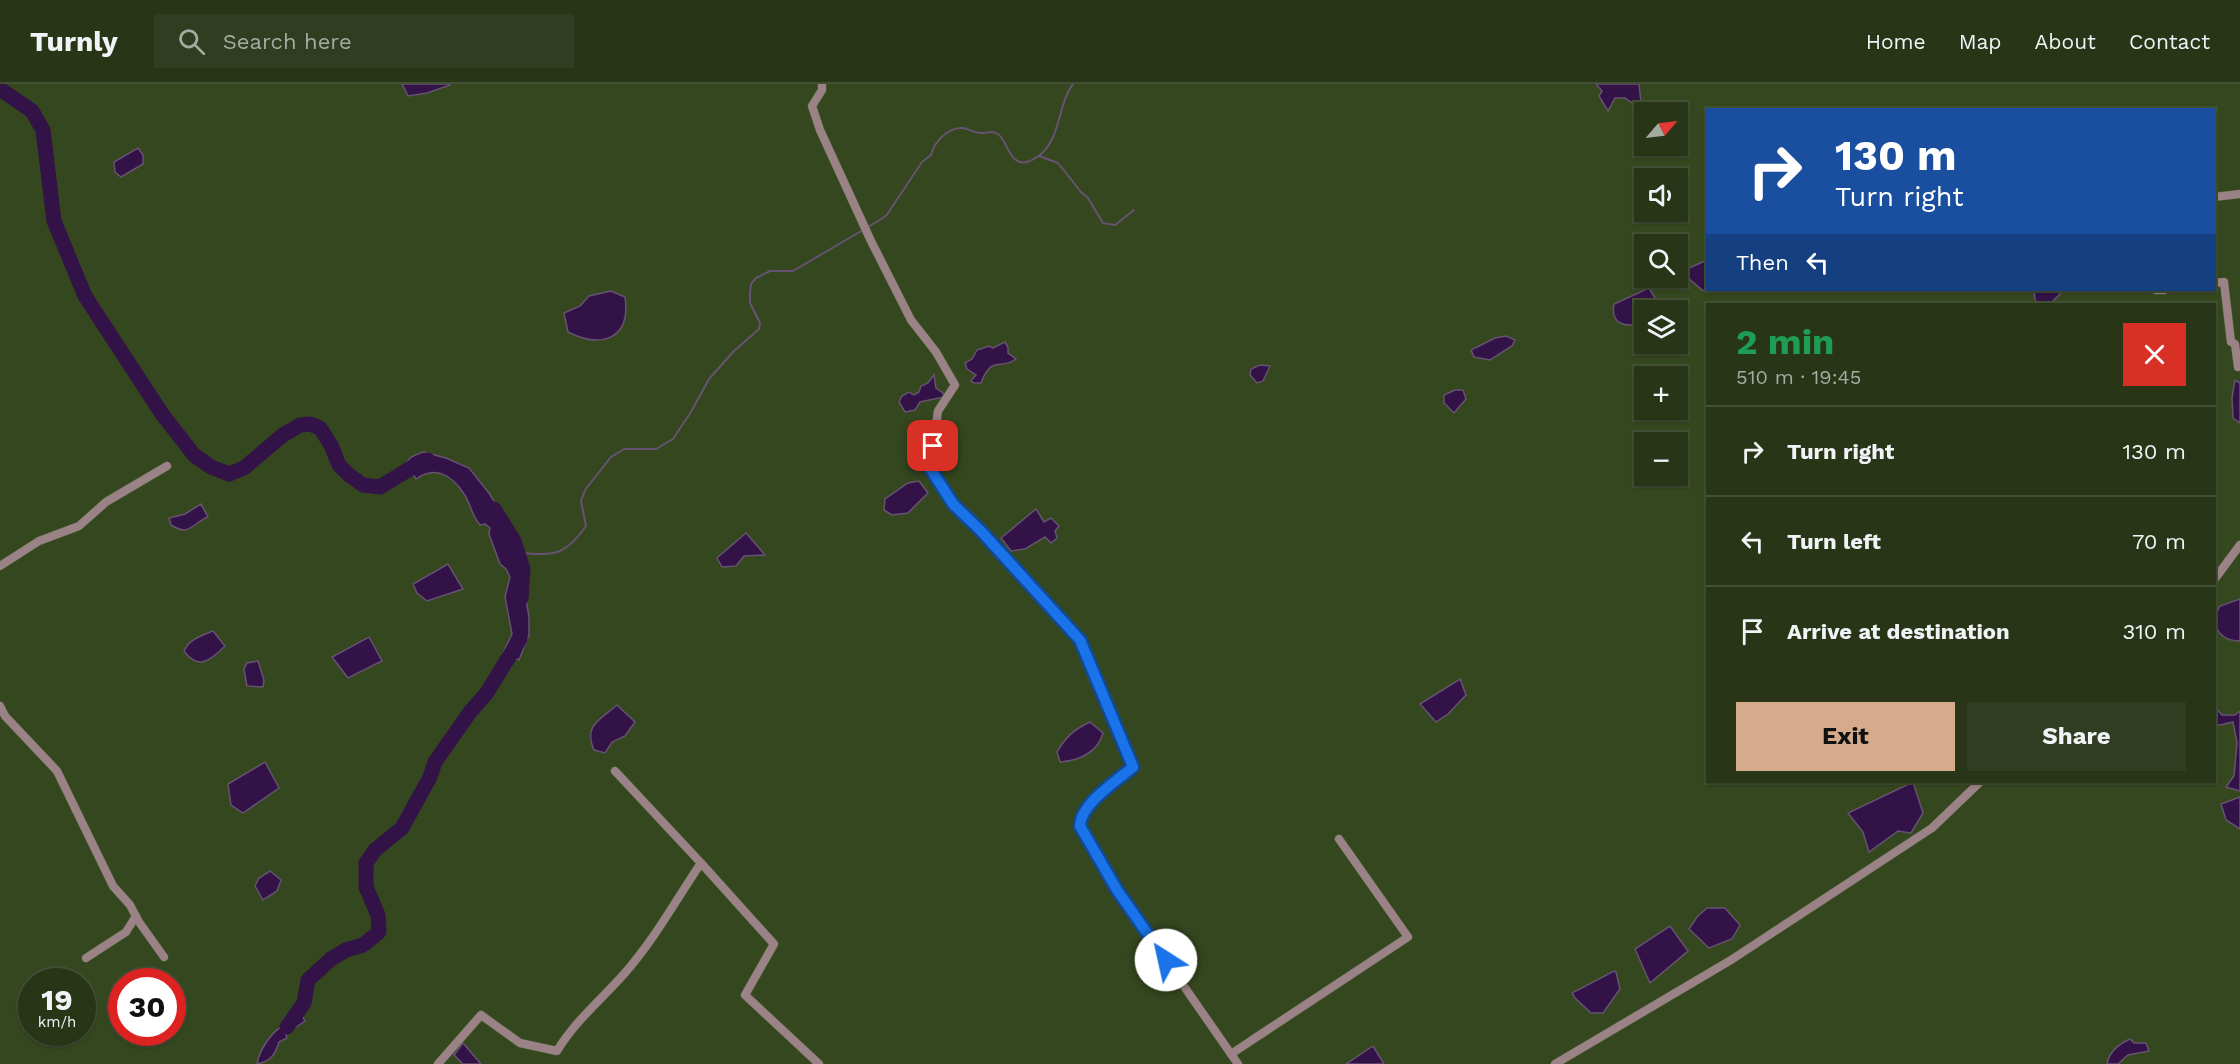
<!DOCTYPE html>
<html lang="en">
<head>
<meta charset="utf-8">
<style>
	body { margin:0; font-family:"Work Sans",sans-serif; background:#303d20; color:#f1f3f6; height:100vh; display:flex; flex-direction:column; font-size:22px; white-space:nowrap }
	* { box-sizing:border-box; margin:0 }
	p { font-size:20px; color:#a5aba1 }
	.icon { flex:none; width:33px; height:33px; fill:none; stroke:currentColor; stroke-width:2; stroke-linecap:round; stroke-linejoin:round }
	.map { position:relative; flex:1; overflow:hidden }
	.drawer { position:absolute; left:1706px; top:219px; width:510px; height:480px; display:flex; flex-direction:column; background:#283517; border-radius:0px; box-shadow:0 2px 4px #0004,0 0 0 2px #445036 }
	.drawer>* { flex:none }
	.top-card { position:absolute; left:1706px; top:24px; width:510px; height:183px; border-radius:0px; box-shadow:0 2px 4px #0004,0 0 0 2px #445036; background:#1a4fa0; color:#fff; overflow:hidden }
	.needle { width:39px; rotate:62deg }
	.controls { position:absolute; left:1634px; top:18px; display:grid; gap:12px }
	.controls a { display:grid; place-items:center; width:54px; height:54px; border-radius:0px; background:#283517; box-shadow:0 2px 4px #0004,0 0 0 2px #445036; font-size:30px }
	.speed { position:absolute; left:18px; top:884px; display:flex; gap:12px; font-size:30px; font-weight:700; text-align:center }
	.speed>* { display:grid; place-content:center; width:78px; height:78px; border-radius:50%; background:#283517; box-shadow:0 2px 4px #0004,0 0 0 2px #445036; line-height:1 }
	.speed small { font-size:15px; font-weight:400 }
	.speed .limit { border:9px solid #d22; background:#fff; color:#111 }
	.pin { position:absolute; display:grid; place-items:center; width:51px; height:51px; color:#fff; margin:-26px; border-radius:12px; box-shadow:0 3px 9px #0006 }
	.me { position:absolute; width:66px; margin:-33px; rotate:325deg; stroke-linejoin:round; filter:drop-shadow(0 0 4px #0008) }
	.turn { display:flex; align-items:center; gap:21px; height:126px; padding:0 30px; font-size:27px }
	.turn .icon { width:78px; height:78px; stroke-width:2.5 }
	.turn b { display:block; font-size:42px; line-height:51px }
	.then { display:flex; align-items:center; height:57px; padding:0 30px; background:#0003; gap:12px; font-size:22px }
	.round { display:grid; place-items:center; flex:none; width:63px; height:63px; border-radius:0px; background:#303d20 }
	.summary { display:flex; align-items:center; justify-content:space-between; height:102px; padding:0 30px }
	h1 { font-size:36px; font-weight:700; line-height:45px; color:#1e9e55 }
	.cta { display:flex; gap:12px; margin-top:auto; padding:12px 30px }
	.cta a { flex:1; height:69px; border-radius:0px; background:#d6ab8b; color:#111; font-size:24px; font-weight:700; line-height:69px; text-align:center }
	.cta a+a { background:#303d20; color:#f1f3f6 }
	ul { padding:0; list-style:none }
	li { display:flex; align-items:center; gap:18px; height:90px; padding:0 30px; border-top:2px solid #445036 }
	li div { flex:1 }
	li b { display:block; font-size:22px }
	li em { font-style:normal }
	header { display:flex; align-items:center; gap:36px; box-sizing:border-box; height:84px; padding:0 30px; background:#283517; border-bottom:2px solid #445036 }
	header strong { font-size:28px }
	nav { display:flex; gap:33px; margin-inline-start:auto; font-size:21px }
	.search { width:420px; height:54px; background:#303d20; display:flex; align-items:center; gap:15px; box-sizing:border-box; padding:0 21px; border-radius:0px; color:#a5aba1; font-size:22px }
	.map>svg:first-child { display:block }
	.water { fill:#321247; stroke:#665371; stroke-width:1.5 }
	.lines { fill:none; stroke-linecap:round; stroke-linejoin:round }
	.stream { stroke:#665371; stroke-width:2 }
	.river { stroke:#321247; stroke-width:15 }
	.street-casing { stroke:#54643f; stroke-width:9 }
	.street { stroke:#9b8286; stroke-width:8 }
	.route-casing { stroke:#114b97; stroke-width:15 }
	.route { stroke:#1a73e8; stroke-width:10 }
</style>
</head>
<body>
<header>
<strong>Turnly</strong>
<div class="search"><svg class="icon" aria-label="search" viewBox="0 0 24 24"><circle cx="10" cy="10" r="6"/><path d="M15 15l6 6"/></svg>Search here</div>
<nav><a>Home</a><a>Map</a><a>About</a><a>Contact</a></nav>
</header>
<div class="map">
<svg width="2240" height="980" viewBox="0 0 2240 980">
	<rect width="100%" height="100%" fill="#35471f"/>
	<g class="water">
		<path d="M 402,0 L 450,0 L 450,1 L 427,9 L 408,12 Z"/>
		<path d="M 1596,0 L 1639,0 L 1641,19 L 1637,22 L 1625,14 L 1615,14 L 1608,27 L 1599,12 L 1602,7 Z"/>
		<path d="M 138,64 L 143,71 L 143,80 L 121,93 L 115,88 L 114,78 Z"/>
		<path d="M 1707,176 L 1707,206 L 1721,206 L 1717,208 L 1702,206 L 1688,194 L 1678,189 Z"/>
		<path d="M 1649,204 L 1662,226 L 1644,226 L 1644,238 C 1628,244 1610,242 1614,220 Z"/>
		<path d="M 2034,206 L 2059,206 L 2060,210 L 2050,220 L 2039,220 L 2035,216 Z"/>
		<path d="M 611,207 L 625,213 C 631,255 602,265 568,248 L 564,229 L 580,222 L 589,212 Z"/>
		<path d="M 1506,252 L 1515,256 L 1512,262 L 1490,276 L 1474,273 L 1471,266 L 1495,254 Z"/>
		<path d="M 1005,258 L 1008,263 L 1008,269 L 1016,275 C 1000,287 992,270 981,299 L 974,299 L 971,297 L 976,291 L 967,285 L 965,279 L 972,275 L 977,266 L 989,262 L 993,264 Z"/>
		<path d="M 1260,281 L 1270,282 L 1263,297 L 1257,299 L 1250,291 L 1251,285 Z"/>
		<path d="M 934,291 L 936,304 L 943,309 L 944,313 L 920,318 L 915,326 L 905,328 L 899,318 L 902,312 L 909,308 L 914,311 L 919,308 L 921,302 L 928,299 Z"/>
		<path d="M 2235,296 L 2240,299 L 2240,339 L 2233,334 L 2232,314 Z"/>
		<path d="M 1455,306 L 1463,306 L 1466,315 L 1454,329 L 1444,319 L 1444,311 Z"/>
		<path d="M 423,368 L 446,374 L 469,384 L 489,409 L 505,435 L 506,447 L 520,481 L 529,533 L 529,551 L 519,576 L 503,569 L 512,550 L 505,513 L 510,493 L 506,485 L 500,480 L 489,450 L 490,444 L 485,440 L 480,441 C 471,431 471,420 464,410 C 452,391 435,381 416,395 L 407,378 L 411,373 Z"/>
		<path d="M 919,397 L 928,409 L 908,429 L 892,431 L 884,426 L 885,415 L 908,399 Z"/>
		<path d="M 201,420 L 208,433 C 191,440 190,453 171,441 L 169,434 L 185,430 Z"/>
		<path d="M 1036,425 L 1044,438 L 1051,434 L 1059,442 L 1055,447 L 1057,454 L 1051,459 L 1045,453 L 1025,465 L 1011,467 L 1001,454 Z"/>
		<path d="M 746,449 L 765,471 L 744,472 L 736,482 L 722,483 L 717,474 Z"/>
		<path d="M 448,480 L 463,505 L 427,517 L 417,509 L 413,500 Z"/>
		<path d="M 2240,515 L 2240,557 C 2225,557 2216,549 2214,534 L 2220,522 Z"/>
		<path d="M 213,547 L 225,562 C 211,576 198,587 184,567 C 189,555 203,551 213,547 Z"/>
		<path d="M 369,553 L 382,577 L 348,594 L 332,573 Z"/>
		<path d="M 258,577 L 264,596 L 263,603 L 247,602 L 244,585 L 247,579 Z"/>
		<path d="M 1460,595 L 1466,611 L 1448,630 L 1436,638 L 1420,620 Z"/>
		<path d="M 617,621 L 635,638 L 625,652 L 612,658 L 605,669 L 594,666 C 583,641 600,636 617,621 Z"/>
		<path d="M 2214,622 L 2222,631 L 2235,631 L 2240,627 L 2240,707 L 2226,703 L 2234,692 L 2237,659 L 2233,638 L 2220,641 L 2214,640 Z"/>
		<path d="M 1090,638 L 1103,649 C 1098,668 1079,677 1060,678 L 1057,668 C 1065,654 1074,645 1090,638 Z"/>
		<path d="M 265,678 L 279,704 L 243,729 L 231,721 L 228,700 Z"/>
		<path d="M 1913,698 L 1923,729 L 1911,749 L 1898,747 L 1869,768 L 1863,748 L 1848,729 Z"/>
		<path d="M 2240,713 L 2240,745 L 2226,736 L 2221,720 Z"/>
		<path d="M 270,787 L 281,796 L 277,807 L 263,816 L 255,802 L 259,794 Z"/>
		<path d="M 1707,824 L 1725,824 L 1740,841 L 1732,855 L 1709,864 L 1689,845 L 1697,833 Z"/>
		<path d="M 1670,842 L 1688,867 L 1650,899 L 1635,865 Z"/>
		<path d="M 1614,887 L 1616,888 L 1620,905 L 1603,929 L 1591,929 L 1575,914 L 1572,909 Z"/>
		<path d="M 296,921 L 305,937 L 286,950 L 287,954 L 279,958 C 275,971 271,977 257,980 C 259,967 270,950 281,943 L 284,935 Z"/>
		<path d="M 2130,955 L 2134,959 L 2146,959 L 2149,967 L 2128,971 L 2118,980 L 2107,980 C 2109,968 2119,960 2130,955 Z"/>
		<path d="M 463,959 L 481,980 L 463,980 L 454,971 Z"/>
		<path d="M 1373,962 L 1384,980 L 1346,980 Z"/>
	</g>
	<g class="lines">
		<g class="stream">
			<path d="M 1039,72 L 1058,79 L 1081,108 L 1088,114 L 1103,139 L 1115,141 L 1134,126"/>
			<path d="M 868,143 L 886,132 L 922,78 L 931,71 C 934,58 948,43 963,44 C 969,45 974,49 980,49 C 987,50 991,45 998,50 C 1007,57 1008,74 1020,78 C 1025,80 1033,76 1037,73 C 1061,58 1057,21 1073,0"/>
			<path d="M 518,469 C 554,471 564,473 586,442 L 581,417 L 585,406 L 611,373 L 624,365 L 656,365 L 673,355 L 691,328 L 709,295 L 734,267 L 759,245 L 760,239 L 750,219 L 750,209 L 751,200 L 756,194 L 770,187 L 793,187 L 863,146"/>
		</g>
		<g class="river">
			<path d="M 0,5 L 32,27 L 43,46 L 54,137 L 85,212 L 162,330 L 194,371 L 211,383 L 229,390 L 244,384 L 283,351 L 300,341 L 310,340 L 320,344 L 331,361 L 339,381 L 349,391 L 363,401 L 380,403 L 421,378 L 428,376"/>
			<path d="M 494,425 L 514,457 L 523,485 L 521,514"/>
			<path d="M 287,943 L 304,919 L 308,896 L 331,875 L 346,866 L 363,861 L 379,848 L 378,831 L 366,803 L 366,779 L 375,766 L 402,744 L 430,693 L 435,678 L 470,628 L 486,610 L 520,555"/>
		</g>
		<g class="street-casing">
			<g id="street">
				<path d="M 822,0 L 822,6 L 812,22 L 820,46 L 871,157 L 911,236 L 936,268 L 955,301 L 938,327 L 930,384 L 953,420 L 980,446 L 1080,556 L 1133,679 L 1133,683 L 1131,685 C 1115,697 1081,721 1080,742 L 1117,806 L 1238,980"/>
				<path d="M 2214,113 L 2240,110"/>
				<path d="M 2214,199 L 2224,198 L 2231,258 L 2235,260 L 2238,283 L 2240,282"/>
				<path d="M 2156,206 L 2164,206"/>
				<path d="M 0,482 L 39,457 L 79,442 L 106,418 L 167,382"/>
				<path d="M 2214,496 L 2240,461"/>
				<path d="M 0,622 L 5,632 L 57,687 L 113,802 L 130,821 L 139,838 L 164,873"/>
				<path d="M 615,687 L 701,779"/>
				<path d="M 86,874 L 126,848 L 136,832"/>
				<path d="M 1231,970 L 1408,853 L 1339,755"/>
				<path d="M 438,980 L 481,931 L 520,959 L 557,967 C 575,937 601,916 624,890 C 654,856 676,816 701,779 L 774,860 L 745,911 L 819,980"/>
				<path d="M 1555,980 L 1731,876 L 1932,744 L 1980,698"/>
			</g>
		</g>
		<use href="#street" class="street"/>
	</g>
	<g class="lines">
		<g class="route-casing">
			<path id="route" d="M 933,362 L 930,384 L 953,420 L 980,446 L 1080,556 L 1133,683 C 1118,696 1081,719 1080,742 L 1117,806 L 1166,876"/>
		</g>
		<use href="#route" class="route"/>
	</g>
</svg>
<div class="controls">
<a><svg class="needle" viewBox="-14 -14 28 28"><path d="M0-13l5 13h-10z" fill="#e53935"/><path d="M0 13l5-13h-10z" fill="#a5aba1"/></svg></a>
<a><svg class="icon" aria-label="sound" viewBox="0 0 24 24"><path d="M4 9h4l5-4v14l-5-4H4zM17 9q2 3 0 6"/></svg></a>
<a><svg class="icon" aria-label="search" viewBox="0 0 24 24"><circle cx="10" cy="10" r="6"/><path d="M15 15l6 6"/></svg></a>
<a><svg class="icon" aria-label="layers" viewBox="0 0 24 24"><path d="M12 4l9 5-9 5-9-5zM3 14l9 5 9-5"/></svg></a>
<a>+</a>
<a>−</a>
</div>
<div class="speed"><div>19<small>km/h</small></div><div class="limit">30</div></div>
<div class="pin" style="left:933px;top:362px;background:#d93025"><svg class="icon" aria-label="arrive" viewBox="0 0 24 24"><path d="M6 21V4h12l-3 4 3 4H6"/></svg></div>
<svg class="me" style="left:1166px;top:876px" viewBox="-20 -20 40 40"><circle r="19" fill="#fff"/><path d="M0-13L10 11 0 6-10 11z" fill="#1a73e8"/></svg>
<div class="top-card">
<div class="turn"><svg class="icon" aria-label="right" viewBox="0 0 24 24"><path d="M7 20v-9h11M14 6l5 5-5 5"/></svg><div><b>130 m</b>Turn right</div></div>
<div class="then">Then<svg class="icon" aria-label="left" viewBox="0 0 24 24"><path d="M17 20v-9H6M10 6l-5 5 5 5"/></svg></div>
</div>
<section class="drawer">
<div class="summary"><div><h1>2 min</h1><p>510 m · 19:45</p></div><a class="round" style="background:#d93025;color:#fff"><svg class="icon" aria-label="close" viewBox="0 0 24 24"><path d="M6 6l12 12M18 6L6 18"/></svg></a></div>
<ul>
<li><svg class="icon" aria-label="right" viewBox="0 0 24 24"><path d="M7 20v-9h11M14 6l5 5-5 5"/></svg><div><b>Turn right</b></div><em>130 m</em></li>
<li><svg class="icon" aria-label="left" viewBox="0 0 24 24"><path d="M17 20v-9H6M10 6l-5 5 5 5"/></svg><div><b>Turn left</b></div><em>70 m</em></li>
<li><svg class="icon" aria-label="arrive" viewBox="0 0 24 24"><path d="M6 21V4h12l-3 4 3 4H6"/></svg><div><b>Arrive at destination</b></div><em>310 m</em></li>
</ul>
<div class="cta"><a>Exit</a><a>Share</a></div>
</section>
</div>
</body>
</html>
